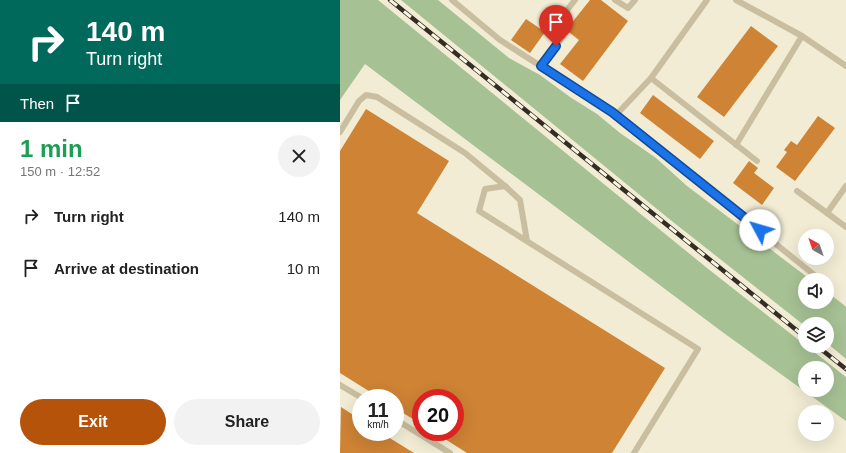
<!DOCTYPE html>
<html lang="en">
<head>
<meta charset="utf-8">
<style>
	body { margin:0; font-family:Arial,sans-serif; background:#f2f2f2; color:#222; height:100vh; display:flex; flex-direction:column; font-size:15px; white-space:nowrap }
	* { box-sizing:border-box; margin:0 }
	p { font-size:13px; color:#767676 }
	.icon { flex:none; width:22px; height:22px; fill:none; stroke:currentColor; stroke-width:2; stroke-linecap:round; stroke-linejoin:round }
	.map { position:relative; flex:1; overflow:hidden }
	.drawer { display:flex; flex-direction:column; background:#fff; width:340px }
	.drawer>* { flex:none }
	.hud { background:#00695c; color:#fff; overflow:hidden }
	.needle { width:26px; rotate:320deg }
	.controls { position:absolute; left:458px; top:229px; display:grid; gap:8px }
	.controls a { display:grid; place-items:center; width:36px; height:36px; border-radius:50%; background:#fff; box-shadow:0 4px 16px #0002; font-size:20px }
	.speed { position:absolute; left:12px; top:389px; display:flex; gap:8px; font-size:20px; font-weight:700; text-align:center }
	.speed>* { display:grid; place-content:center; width:52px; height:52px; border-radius:50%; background:#fff; box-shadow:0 4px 16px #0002; line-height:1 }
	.speed small { font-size:10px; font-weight:400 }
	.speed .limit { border:6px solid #d22; background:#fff; color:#111 }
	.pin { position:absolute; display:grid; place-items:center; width:34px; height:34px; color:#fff; margin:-41px -17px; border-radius:50% 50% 50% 0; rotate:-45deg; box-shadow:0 0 4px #0007 }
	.pin .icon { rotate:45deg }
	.me { position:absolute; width:44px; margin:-22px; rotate:309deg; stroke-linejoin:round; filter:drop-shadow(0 0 3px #0008) }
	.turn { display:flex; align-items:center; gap:14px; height:84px; padding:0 20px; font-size:18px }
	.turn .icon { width:52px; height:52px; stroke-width:2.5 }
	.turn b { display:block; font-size:28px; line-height:34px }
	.then { display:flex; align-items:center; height:38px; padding:0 20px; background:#0003; gap:8px; font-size:15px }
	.round { display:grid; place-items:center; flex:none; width:42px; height:42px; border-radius:21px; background:#f2f2f2 }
	.summary { display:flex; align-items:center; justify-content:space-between; height:68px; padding:0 20px }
	h1 { font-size:24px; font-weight:700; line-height:30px; color:#1e9e55 }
	.button { display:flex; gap:8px; margin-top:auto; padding:8px 20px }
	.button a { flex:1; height:46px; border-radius:24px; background:#b45309; color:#fff; font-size:16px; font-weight:700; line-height:46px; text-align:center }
	.button a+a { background:#f2f2f2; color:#222 }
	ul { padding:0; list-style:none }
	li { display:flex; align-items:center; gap:12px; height:52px; padding:0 20px }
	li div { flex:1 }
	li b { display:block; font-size:15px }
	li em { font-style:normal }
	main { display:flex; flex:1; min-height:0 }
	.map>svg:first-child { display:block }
	.green { fill:#a6c194; fill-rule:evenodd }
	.building { fill:#ce8335 }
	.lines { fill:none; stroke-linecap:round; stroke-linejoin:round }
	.service { stroke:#cabea0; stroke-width:6 }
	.rail-casing { stroke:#332d24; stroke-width:4.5 }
	.rail { stroke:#faf5e0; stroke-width:3; stroke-dasharray:9; stroke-linecap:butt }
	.route-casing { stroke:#114b97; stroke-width:10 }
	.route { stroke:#1a73e8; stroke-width:7 }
</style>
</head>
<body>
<main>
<section class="drawer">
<div class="hud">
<div class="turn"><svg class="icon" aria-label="right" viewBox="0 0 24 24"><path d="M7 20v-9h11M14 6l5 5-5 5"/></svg><div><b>140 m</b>Turn right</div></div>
<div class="then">Then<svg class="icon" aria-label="arrive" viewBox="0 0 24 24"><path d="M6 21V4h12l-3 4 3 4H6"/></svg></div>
</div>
<div class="summary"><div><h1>1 min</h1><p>150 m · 12:52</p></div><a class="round"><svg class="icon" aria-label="close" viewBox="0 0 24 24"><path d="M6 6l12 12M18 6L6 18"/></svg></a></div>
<ul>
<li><svg class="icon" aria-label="right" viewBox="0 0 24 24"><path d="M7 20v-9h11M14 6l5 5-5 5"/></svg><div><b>Turn right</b></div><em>140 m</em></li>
<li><svg class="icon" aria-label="arrive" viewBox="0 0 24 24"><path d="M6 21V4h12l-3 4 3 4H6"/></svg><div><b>Arrive at destination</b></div><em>10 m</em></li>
</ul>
<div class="button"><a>Exit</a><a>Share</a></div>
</section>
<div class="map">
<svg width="506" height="453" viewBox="0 0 506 453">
	<rect width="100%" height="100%" fill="#f2ecd4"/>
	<g class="green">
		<path d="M 0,0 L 38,0 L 367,268 L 506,377 L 506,421 L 381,331 L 25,64 L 0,100 ZM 465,368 L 487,368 L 487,390 L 465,390 Z"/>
		<path d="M 61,0 L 98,0 L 169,58 L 200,75 L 230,97 L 257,114 L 280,133 L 316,158 L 347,186 L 471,280 L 465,280 L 465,302 L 487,302 L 487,292 L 504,305 L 506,307 L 506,359 L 487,343 L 487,324 L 465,324 L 465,326 L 328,218 Z"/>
	</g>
	<g class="building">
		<path d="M 250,0 L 261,0 L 288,21 L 243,81 L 220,64 L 239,40 L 226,30 Z"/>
		<path d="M 186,19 L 205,32 L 190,53 L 171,40 Z"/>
		<path d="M 411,26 L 438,46 L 384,117 L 357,97 Z"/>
		<path d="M 313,95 L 374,141 L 360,159 L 300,113 Z"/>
		<path d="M 26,109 L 109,161 L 77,213 L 325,368 L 272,453 L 127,453 L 94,432 L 115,432 L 115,398 L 81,398 L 81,424 L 55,408 L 55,398 L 40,398 L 0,373 L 0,151 Z"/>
		<path d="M 478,116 L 495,128 L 455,181 L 436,167 L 447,152 L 444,150 L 451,141 L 457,145 Z"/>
		<path d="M 409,161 L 418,168 L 414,173 L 434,188 L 422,205 L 393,183 Z"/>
		<path d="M 1,407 L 21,420 L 21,432 L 40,432 L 74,453 L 0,453 Z"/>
	</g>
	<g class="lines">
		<g class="service">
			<path d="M 112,0 L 160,40 L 272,112 L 478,278"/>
			<path d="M 275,0 L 288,8 L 295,0"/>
			<path d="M 396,0 L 462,36 L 506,66"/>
			<path d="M 201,66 L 223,36 L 213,28 L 235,0"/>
			<path d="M 311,78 L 417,161"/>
			<path d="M 276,115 L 311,78 L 367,0"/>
			<path d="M 0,132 L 19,101 L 26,95 L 37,97 L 125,153 L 165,186"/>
			<path d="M 396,145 L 462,36"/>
			<path d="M 457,191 L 487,213 L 506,186"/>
			<path d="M 487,213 L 506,227"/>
			<path d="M 187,241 L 180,200 L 165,186 L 145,189 L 139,211 L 358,349 L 294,453"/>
			<path d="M 0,385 L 22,398"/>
			<path d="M 55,419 L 110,453"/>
		</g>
		<g class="rail-casing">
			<g id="rail">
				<path d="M 50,0 L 465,337"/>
				<path d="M 477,346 L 506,369"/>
			</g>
		</g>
		<use href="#rail" class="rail"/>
	</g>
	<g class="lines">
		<g class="route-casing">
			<path id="route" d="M 216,46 L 201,66 L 272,112 L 420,230"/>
		</g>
		<use href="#route" class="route"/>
	</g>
</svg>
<div class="controls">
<a><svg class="needle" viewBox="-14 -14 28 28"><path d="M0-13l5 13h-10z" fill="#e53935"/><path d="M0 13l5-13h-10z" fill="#767676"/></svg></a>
<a><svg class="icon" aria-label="sound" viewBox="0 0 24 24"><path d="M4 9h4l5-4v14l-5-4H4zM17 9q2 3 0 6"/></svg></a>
<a><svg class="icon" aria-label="layers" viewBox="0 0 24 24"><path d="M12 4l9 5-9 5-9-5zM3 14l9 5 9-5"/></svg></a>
<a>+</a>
<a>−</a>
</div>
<div class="speed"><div>11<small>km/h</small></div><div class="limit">20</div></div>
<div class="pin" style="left:216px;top:46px;background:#d93025"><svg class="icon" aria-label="arrive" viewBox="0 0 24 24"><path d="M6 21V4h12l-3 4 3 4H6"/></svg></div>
<svg class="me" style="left:420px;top:230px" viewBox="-20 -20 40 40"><circle r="19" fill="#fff"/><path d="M0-13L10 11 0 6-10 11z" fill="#1a73e8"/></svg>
</div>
</main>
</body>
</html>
